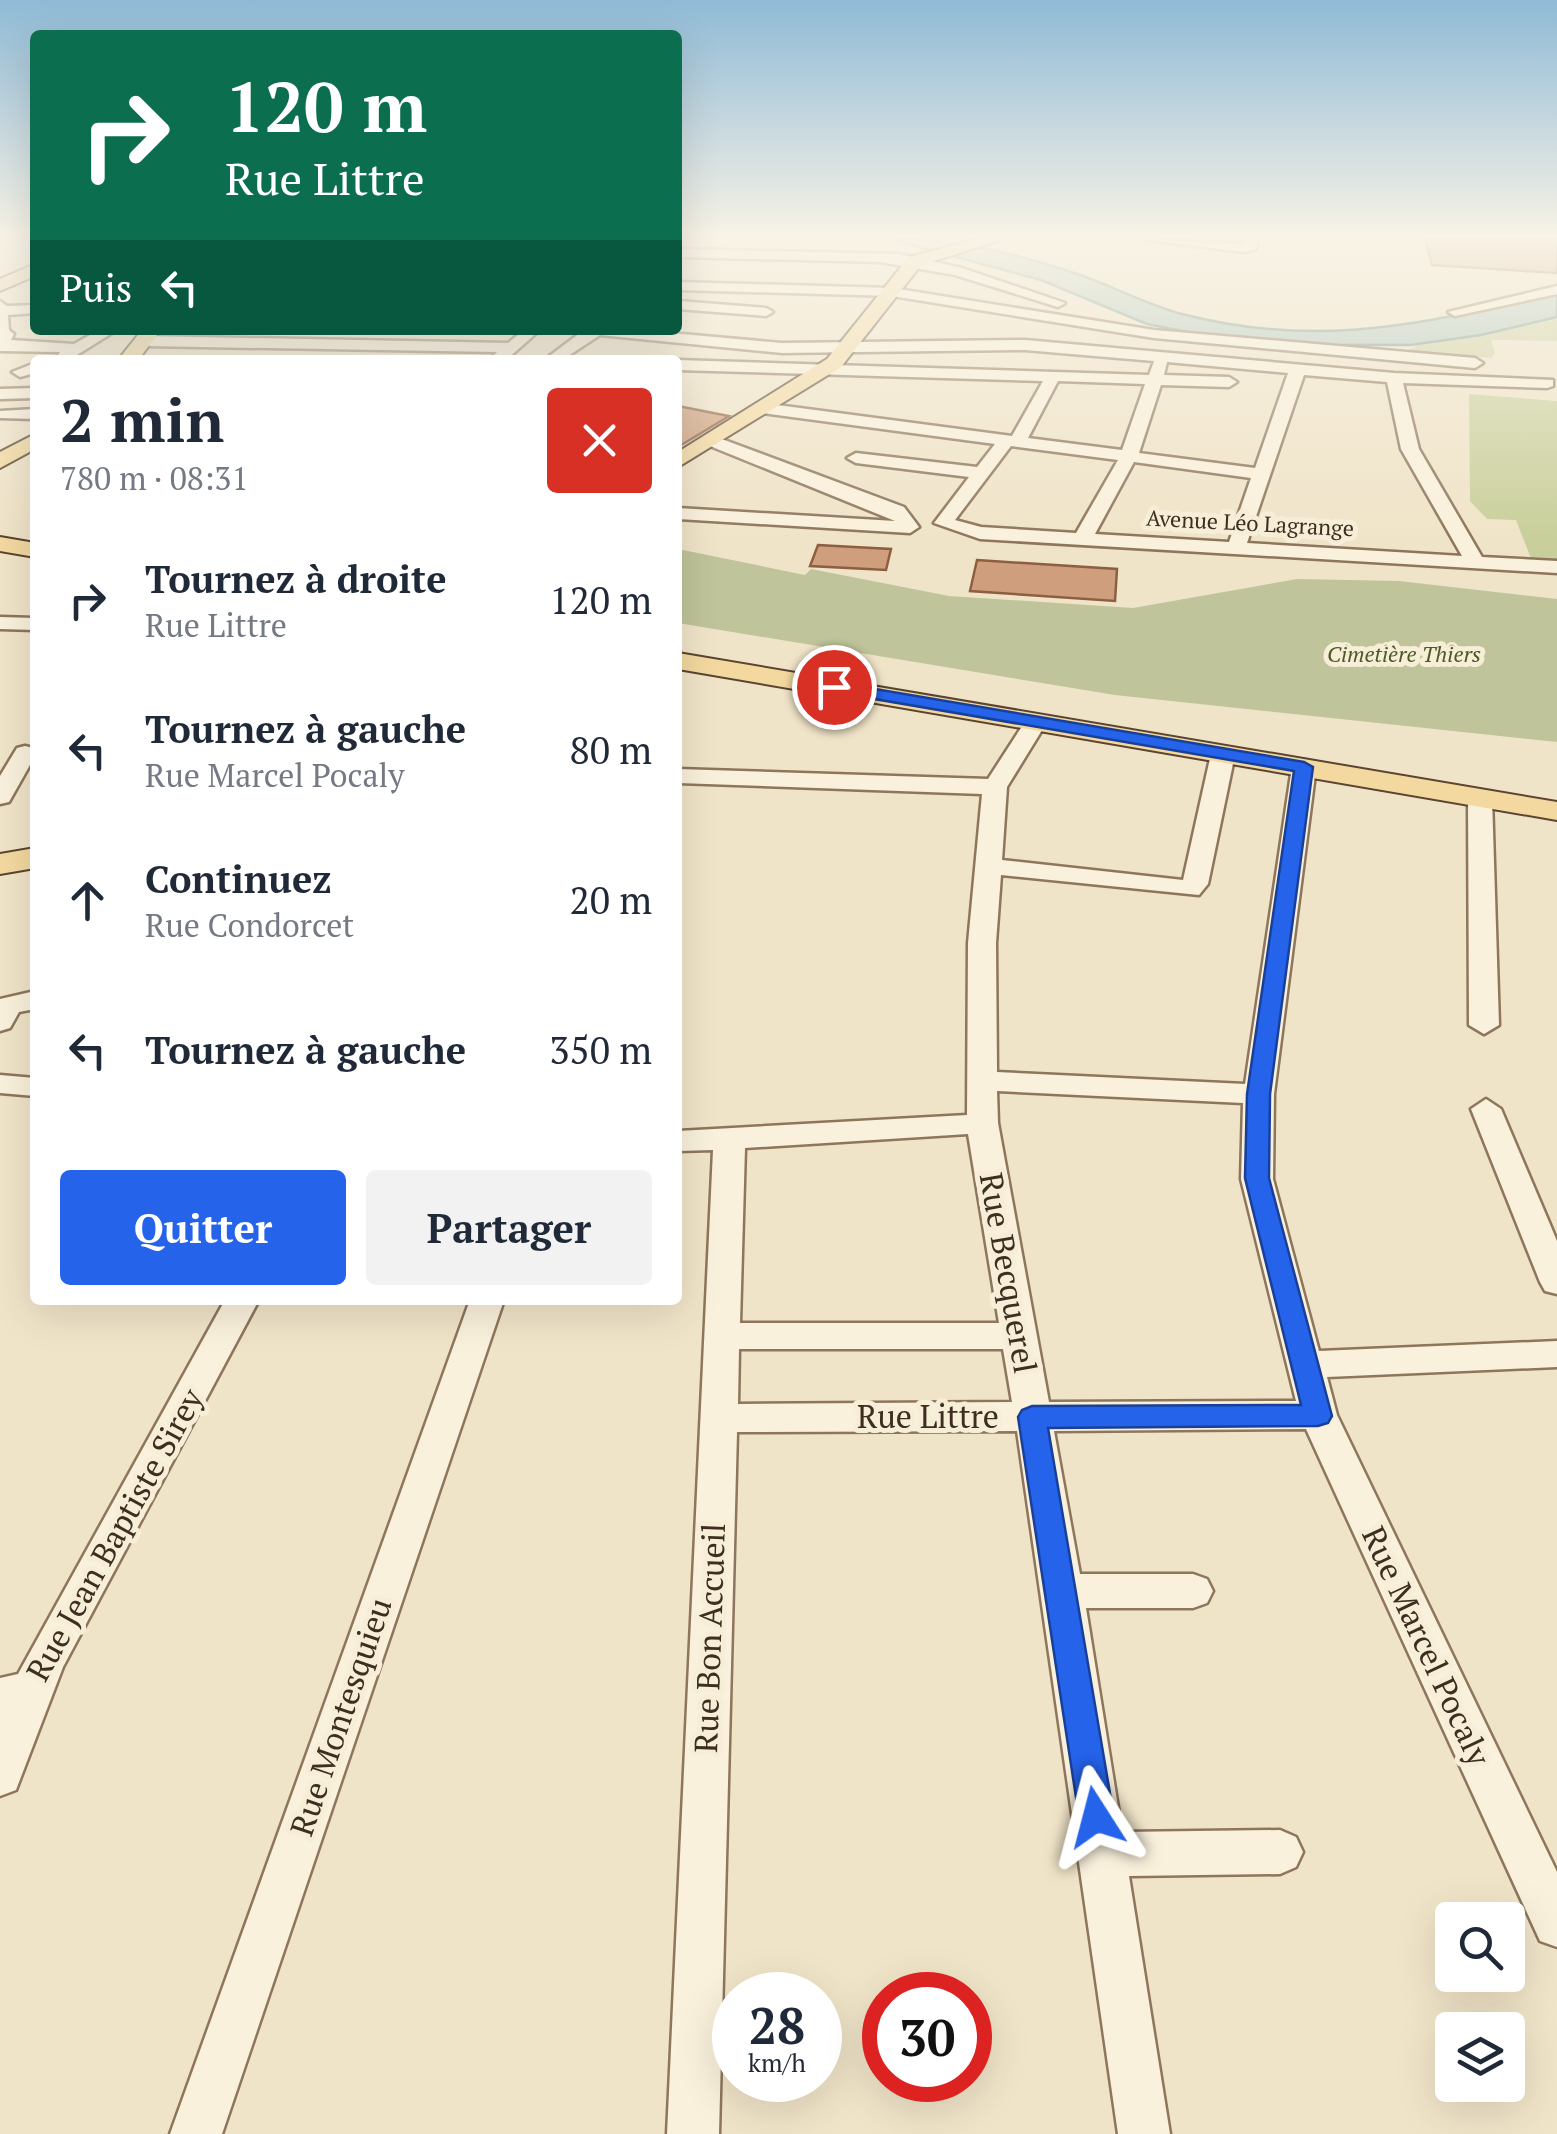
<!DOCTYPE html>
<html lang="fr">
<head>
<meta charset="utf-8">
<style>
	body { margin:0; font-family:"PT Serif",serif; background:#f2f2f3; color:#1f2937; height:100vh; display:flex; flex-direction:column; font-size:38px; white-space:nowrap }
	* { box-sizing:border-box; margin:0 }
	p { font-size:32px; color:#747a83 }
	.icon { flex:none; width:55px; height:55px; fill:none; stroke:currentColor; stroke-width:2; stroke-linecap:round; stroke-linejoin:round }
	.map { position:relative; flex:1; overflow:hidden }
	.sheet { position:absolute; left:30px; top:355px; width:652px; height:950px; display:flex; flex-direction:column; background:#fff; border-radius:10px; box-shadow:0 10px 40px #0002 }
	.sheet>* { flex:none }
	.top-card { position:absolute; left:30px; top:30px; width:652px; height:305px; border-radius:10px; box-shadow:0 10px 40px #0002; background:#0b6e4f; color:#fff; overflow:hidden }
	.tools { position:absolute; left:1435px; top:1902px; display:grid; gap:20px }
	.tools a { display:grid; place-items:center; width:90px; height:90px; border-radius:10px; background:#fff; box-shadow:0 10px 40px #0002; font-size:50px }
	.speed { position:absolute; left:712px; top:1972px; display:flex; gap:20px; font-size:50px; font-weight:700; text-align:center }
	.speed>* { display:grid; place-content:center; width:130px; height:130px; border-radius:50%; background:#fff; box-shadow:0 10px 40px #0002; line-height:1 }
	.speed small { font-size:25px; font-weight:400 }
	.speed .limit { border:15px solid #d22; background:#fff; color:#111 }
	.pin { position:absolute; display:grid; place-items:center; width:85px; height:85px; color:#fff; margin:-42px; border:5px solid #fff; border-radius:50%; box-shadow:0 2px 10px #0007 }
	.me { position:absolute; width:110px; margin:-55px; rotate:351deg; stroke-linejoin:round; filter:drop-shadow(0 0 8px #0008) }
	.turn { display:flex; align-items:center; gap:35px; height:210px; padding:0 30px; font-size:45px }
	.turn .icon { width:130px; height:130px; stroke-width:2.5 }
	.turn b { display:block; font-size:70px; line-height:85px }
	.then { display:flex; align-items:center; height:95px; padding:0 30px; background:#0003; gap:20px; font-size:38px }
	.round { display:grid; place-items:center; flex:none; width:105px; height:105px; border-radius:10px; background:#f2f2f3 }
	.overview { display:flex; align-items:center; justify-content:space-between; height:170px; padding:0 30px }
	h1 { font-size:60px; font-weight:700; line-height:75px }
	.button { display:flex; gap:20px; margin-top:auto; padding:20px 30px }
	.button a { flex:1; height:115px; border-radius:10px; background:#2563eb; color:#fff; font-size:40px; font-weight:700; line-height:115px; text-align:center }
	.button a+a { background:#f2f2f3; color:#1f2937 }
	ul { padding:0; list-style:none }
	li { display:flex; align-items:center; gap:30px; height:150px; padding:0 30px }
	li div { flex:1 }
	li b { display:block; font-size:38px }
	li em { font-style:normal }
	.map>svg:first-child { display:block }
	.green { fill:#c9cf9b }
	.cemetery { fill:#bfc49a }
	.water { fill:#a9c4bc; stroke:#6f938a; stroke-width:2.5 }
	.building { fill:#cf9f7d; stroke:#8d5f41; stroke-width:2.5 }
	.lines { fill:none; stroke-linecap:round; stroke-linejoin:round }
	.minor-casing { stroke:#8d765c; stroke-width:5 }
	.major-casing { stroke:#5b4430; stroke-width:4 }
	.minor { fill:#faf1dc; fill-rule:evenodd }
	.major { fill:#f3d9a0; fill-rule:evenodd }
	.route { fill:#2563eb; stroke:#184099; stroke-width:2.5 }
	.labels { text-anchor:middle; stroke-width:10; stroke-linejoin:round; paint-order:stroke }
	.far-street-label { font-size:22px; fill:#3d2e20; stroke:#f7eed8 }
	.far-park-label { font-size:22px; font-style:italic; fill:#4d5a26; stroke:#f7eed8 }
	.near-street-label { font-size:32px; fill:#3d2e20; stroke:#f7eed8 }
</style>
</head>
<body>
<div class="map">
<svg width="1557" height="2134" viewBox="0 0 1557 2134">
	<rect width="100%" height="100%" fill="#f0e4c8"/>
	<g class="green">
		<path d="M 1557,318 L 1557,341 L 1491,340 L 1495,353 L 1491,358 L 1408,350 L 1438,334 Z"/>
		<path d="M 1469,394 L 1557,401 L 1557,562 L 1532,561 L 1516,520 L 1487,519 L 1470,501 Z"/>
	</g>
	<path class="cemetery" d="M 678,549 L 805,575 L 811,569 L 949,596 L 1133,608 L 1297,579 L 1399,581 L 1557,599 L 1557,742 L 1115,695 L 678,623 Z"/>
	<path class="water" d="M 890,239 C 958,239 1019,254 1083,276 C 1116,288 1148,305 1182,314 C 1321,350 1422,322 1557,295 L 1557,317 L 1481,335 L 1410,345 L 1334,345 L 1197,334 L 1147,324 L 1041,280 Z"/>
	<g class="building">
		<path d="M 1425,239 L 1557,239 L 1557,273 L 1432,265 Z"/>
		<path d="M 678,406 L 729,416 L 678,447 Z"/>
		<path d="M 818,545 L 854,547 L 891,549 L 886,570 L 810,566 Z"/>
		<path d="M 977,560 L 1117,569 L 1115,601 L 970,591 Z"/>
	</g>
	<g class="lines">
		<g class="minor-casing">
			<g id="minor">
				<path d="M 1141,239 L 1243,244 L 1246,239 L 1258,239 L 1256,249 L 1243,252 Z"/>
				<path d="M 678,249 L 899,254 L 962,268 L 1065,303 L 1058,307 L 955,275 L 880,262 L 678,257 Z"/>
				<path d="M 678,282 L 892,288 L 1154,330 L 1475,358 L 1483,363 L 1475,368 L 1154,338 L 892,296 L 678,290 Z"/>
				<path d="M 1557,286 L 1557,294 L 1455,316 L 1448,312 Z"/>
				<path d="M 0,301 L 7,306 L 35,305 L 35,313 L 8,315 L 9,330 L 14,334 L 11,340 L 74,344 L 99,330 L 117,330 L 69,360 L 55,360 L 60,352 L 0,351 Z"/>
				<path d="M 678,301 L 766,308 L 773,312 L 766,316 L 678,309 Z"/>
				<path d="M 524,330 L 540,330 L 506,360 L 489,360 L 497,352 L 146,346 L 138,341 L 146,336 L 508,343 Z"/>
				<path d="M 584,330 L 638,330 L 782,343 L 1025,340 L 1394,373 L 1553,380 L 1553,386 L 1547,388 L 1403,383 L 1419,449 L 1482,557 L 1557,561 L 1557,573 L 980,539 L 934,523 L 969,477 L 856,463 L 847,458 L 856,453 L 977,467 L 995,444 L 762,413 L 754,408 L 762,403 L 1012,436 L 1043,381 L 678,370 L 678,360 L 1149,375 L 1154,361 L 1025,350 L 782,353 L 600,335 L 562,360 L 544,360 ZM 1167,362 L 1288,373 L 1255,468 L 1139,453 L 1161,385 L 1229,387 L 1237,382 L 1229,377 L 1164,375 ZM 1304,375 L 1387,382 L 1401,449 L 1462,556 L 1247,543 ZM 1058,381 L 1145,384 L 1122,450 L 1028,438 ZM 1011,446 L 1118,460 L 1076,533 L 981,527 L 955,520 ZM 1134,462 L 1251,478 L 1229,542 L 1095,534 Z"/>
				<path d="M 35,363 L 35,373 L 20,377 L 12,372 Z"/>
				<path d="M 35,388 L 35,398 L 0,399 L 0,389 Z"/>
				<path d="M 35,409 L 35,419 L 0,418 L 0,411 Z"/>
				<path d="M 711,435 L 904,507 L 919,527 L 910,533 L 678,519 L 678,508 L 895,521 L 705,444 L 702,440 Z"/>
				<path d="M 0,617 L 35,618 L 35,630 L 0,629 Z"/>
				<path d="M 1036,715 L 1047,722 L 1007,787 L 1002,860 L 1183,880 L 1211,754 L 1223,747 L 1235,754 L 1208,884 L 1199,895 L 1001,875 L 996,943 L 997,1072 L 1245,1084 L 1292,767 L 1304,760 L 1316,767 L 1274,1094 L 1273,1179 L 1319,1351 L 1557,1341 L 1557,1367 L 1327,1377 L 1337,1415 L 1557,1872 L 1557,1947 L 1540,1941 L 1306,1429 L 1054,1431 L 1080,1574 L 1193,1574 L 1207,1579 L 1213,1591 L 1207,1603 L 1193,1608 L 1086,1608 L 1122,1832 L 1280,1830 L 1296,1837 L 1303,1852 L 1296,1867 L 1280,1874 L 1129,1876 L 1170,2134 L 1118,2134 L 1017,1431 L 737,1432 L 719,2134 L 667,2134 L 713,1150 L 678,1151 L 678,1131 L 967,1115 L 968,943 L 982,794 L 678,783 L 678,769 L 988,779 L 1028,717 ZM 997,1091 L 1243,1103 L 1241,1179 L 1296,1401 L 1049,1402 L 998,1123 ZM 968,1134 L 999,1323 L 740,1323 L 745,1148 ZM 739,1349 L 1003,1349 L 1012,1402 L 738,1404 Z"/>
				<path d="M 25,746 L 33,748 L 35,756 L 9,802 L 0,804 L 0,776 L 17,748 Z"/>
				<path d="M 1480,790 L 1492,797 L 1499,1025 L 1484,1034 L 1469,1025 L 1468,797 Z"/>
				<path d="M 35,991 L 35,1009 L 19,1012 L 10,1028 L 0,1031 L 0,999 Z"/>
				<path d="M 0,1075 L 35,1078 L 35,1096 L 0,1093 Z"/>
				<path d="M 1486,1099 L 1501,1109 L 1557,1241 L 1557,1294 L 1545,1291 L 1540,1282 L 1471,1109 Z"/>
				<path d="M 225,1300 L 259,1300 L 63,1667 L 16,1790 L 0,1796 L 0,1678 L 18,1674 Z"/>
				<path d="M 470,1300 L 504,1300 L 222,2134 L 170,2134 Z"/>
			</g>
		</g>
		<g class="major-casing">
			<g id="major">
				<path d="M 978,239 L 1004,239 L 921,265 L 841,367 L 678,467 L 678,452 L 827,359 L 909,257 Z"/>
				<path d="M 35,264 L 35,276 L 0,291 L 0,279 Z"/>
				<path d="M 142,330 L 161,330 L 138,360 L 118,360 Z"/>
				<path d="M 35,434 L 35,449 L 0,468 L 0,452 Z"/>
				<path d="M 0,537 L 35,543 L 35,557 L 0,551 Z"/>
				<path d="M 678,653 L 1557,802 L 1557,820 L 678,669 Z"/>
				<path d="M 35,848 L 35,868 L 0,874 L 0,854 Z"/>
			</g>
		</g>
		<use href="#minor" class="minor"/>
		<use href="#major" class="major"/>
	</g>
	<linearGradient id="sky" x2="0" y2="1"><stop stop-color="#8fbad6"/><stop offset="0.44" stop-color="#f8f3e6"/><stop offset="1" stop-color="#f8f3e6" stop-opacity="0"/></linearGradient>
	<rect width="1557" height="538" fill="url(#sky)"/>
	<path class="route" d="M 834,682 L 1304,762 L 1313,767 L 1270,1094 L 1269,1178 L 1332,1416 L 1328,1423 L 1318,1426 L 1048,1428 L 1114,1817 L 1109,1828 L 1096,1833 L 1084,1828 L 1079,1817 L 1018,1417 L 1022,1410 L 1032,1406 L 1301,1405 L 1245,1178 L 1247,1094 L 1294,771 L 828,691 L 825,687 Z"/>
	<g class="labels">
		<g class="far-street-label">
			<text transform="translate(1250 523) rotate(3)" y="8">Avenue Léo Lagrange</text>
		</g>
		<g class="far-park-label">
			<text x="1404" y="662">Cimetière Thiers</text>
		</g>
		<g class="near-street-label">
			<text transform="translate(1008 1273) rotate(80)" y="11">Rue Becquerel</text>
			<text x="928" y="1428">Rue Littre</text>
			<text transform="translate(115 1535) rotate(-61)" y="11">Rue Jean Baptiste Sirey</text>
			<text transform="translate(710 1638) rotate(-88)" y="11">Rue Bon Accueil</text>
			<text transform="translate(1426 1646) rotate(65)" y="11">Rue Marcel Pocaly</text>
			<text transform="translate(341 1717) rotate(-71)" y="11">Rue Montesquieu</text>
		</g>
	</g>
</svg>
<div class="tools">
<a><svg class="icon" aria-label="search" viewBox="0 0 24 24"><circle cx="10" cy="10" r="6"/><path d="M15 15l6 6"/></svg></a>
<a><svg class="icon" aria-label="layers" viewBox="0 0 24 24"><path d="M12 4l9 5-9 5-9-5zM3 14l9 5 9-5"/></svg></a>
</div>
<div class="speed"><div>28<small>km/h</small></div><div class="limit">30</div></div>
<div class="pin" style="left:834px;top:687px;background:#d93025"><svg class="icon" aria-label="arrive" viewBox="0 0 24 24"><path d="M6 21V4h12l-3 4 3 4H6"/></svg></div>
<svg class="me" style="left:1096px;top:1817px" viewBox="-20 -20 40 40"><path d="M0-17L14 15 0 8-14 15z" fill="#2563eb" stroke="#fff" stroke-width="4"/></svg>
<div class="top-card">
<div class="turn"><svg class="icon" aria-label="right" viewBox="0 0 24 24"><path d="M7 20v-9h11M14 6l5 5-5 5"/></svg><div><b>120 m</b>Rue Littre</div></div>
<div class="then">Puis<svg class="icon" aria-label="left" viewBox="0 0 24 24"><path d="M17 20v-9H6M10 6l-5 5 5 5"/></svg></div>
</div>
<section class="sheet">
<div class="overview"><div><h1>2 min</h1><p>780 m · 08:31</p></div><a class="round" style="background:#d93025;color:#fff"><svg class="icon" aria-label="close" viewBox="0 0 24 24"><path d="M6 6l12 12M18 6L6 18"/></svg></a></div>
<ul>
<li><svg class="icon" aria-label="right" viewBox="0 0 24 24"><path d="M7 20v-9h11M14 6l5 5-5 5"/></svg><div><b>Tournez à droite</b><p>Rue Littre</p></div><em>120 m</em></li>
<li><svg class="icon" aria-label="left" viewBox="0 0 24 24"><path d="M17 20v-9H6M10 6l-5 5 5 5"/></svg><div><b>Tournez à gauche</b><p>Rue Marcel Pocaly</p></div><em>80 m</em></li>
<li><svg class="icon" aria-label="ahead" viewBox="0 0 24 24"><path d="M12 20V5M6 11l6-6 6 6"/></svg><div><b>Continuez</b><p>Rue Condorcet</p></div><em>20 m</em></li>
<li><svg class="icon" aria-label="left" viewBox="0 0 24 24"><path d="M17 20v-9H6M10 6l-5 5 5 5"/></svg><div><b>Tournez à gauche</b></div><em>350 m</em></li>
</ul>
<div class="button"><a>Quitter</a><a>Partager</a></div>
</section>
</div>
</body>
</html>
